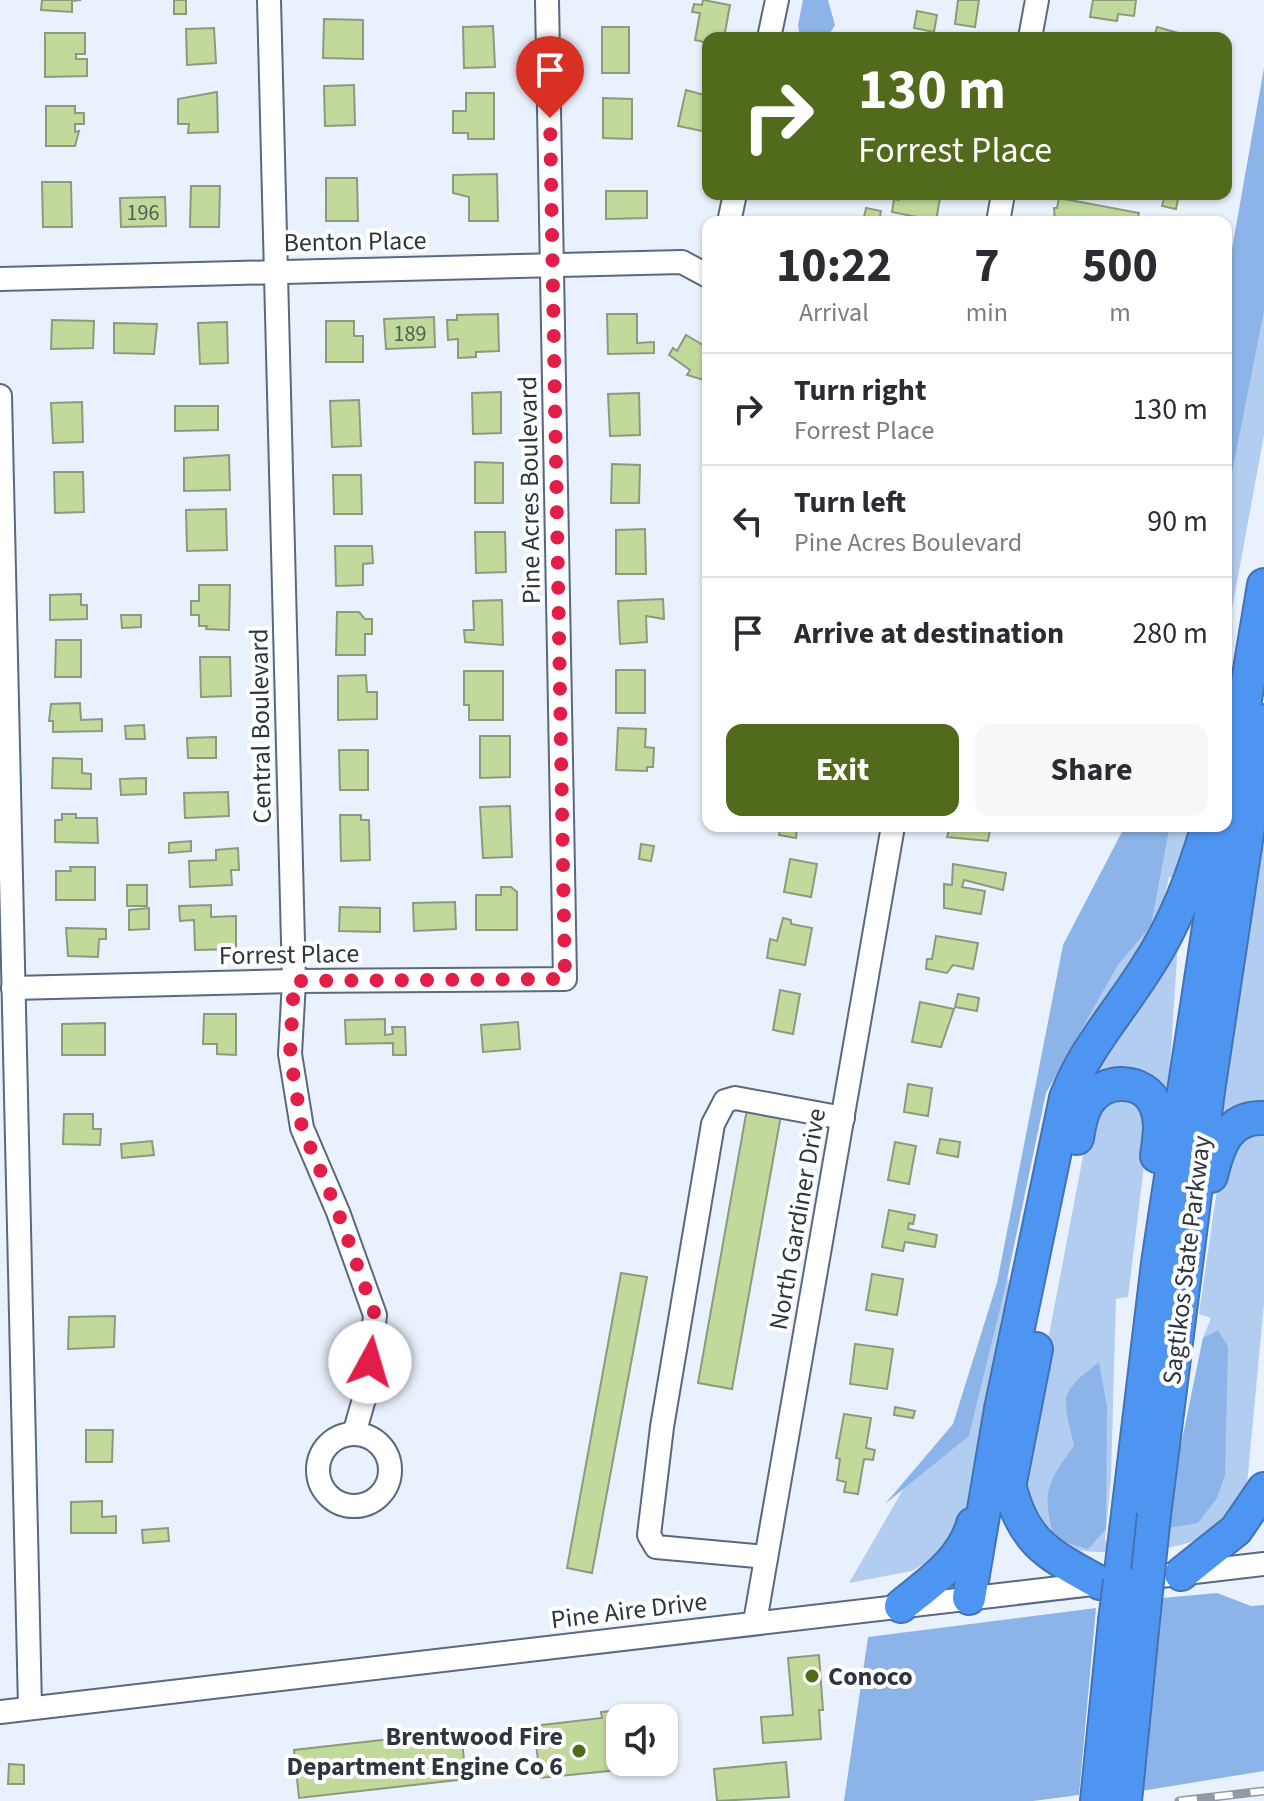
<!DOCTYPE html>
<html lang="en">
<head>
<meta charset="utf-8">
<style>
	body { margin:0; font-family:"Source Sans 3",sans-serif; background:#f7f7f7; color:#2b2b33; height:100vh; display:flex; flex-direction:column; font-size:30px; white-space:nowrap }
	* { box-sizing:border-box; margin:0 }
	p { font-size:26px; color:#7c7c81 }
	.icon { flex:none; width:44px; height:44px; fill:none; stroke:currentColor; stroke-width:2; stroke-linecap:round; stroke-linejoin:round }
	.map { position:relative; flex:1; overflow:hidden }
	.drawer { position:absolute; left:702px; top:216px; width:530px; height:616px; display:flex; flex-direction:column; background:#fff; border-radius:16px; box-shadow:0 2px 6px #0004 }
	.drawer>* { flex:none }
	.guide { position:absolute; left:702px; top:32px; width:530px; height:168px; border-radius:16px; box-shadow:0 2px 6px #0004; background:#516a1c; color:#fff; overflow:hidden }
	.fabs { position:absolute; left:606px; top:1704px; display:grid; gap:16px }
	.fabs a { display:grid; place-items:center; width:72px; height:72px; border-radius:16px; background:#fff; box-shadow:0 2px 6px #0004; font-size:40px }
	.pin { position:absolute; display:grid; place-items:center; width:68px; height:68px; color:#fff; margin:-82px -34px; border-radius:50% 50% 50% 0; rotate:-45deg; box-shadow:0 0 8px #0007 }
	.pin .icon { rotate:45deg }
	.me { position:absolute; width:88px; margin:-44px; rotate:6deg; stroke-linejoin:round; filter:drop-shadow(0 0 6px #0008) }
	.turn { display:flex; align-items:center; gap:28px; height:168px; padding:0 24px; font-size:36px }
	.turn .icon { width:104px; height:104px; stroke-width:2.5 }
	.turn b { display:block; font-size:56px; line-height:68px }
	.eta { display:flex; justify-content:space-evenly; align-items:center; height:136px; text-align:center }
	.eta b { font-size:48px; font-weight:700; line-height:56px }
	.action { display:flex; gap:16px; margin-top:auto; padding:16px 24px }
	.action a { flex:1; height:92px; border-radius:16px; background:#516a1c; color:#fff; font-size:32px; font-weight:700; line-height:92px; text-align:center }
	.action a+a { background:#f7f7f7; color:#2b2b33 }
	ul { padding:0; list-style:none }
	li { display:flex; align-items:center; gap:24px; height:112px; padding:0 24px; border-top:2px solid #e1e1e2 }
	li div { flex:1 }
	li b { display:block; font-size:30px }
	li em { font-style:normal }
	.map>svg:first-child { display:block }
	.green { fill:#b3cdf1 }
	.forest { fill:#8db4e8 }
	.building { fill:#c1da9c; stroke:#8e997d; stroke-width:2 }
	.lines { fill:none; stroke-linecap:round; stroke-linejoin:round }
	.minor-casing { stroke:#586981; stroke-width:26 }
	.highway-casing { stroke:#4273b4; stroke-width:36 }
	.minor { stroke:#fff; stroke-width:22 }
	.highway { stroke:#4e95f2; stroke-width:32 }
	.rail-casing { stroke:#929aa5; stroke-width:9 }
	.rail { stroke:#fff; stroke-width:6; stroke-dasharray:18; stroke-linecap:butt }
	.highway-bridge-casing { stroke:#4273b4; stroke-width:36; stroke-linecap:butt }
	.highway-bridge { stroke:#4e95f2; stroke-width:32 }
	.route { stroke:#e11d48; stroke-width:14; stroke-dasharray:0 25.2 }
	.poi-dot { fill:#516a1c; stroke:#fff; stroke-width:3 }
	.labels { text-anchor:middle; stroke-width:8; stroke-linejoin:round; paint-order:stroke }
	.number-label { font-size:22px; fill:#525e57 }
	.street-label { font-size:26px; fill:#2d3540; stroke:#fff }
	.poi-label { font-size:26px; font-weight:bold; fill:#2d3540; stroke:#fff; text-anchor:start }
</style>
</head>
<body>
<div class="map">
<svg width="1264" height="1801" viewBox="0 0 1264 1801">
	<rect width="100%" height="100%" fill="#e9f1fd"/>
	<g class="green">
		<path d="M 1264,312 L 1264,435 L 1226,642 L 1226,504 Z"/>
		<path d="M 1170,826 L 1197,826 L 1177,878 L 1169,877 L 1159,922 L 1122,980 L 1082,1029 L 1118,965 L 1151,926 Z"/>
		<path d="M 1264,828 L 1264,1104 L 1217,1124 L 1261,829 Z"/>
		<path d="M 1179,925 L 1168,1100 L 1080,1094 Z"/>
		<path d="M 1132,1093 L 1149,1124 L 1128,1297 L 1116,1299 L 1111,1476 L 1105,1541 L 1169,1532 L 1172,1489 L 1203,1338 L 1211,1318 L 1199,1314 L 1222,1155 L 1224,1146 L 1264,1127 L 1264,1304 L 1246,1495 C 1235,1516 1214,1533 1191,1542 C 1163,1552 1082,1558 1057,1544 C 1039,1534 1030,1504 1020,1487 L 1092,1109 Z"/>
		<path d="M 1008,1276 L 1013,1317 L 972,1497 L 960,1533 L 938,1555 L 912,1571 L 849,1583 L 904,1488 L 969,1436 Z"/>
	</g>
	<g class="forest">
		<path d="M 803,0 L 828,0 L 835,25 L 827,38 L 800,38 L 798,25 Z"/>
		<path d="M 1264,68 L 1264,312 L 1226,504 L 1226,283 Z"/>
		<path d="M 1125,826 L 1170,826 L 1151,926 L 1118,965 L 1046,1093 L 1005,1289 L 969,1436 L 885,1504 L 953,1424 L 997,1283 L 1063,945 Z"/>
		<path d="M 1218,1330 L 1228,1347 L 1225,1475 L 1217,1498 L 1198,1523 L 1168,1528 L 1172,1489 L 1203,1338 Z"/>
		<path d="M 1099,1362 L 1107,1407 L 1106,1529 L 1088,1549 L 1054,1539 C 1042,1493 1046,1484 1074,1446 C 1063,1397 1057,1394 1099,1362 Z"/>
		<path d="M 1217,1593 L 1251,1606 L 1264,1605 L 1264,1771 L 1141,1791 L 1162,1598 Z"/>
		<path d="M 1096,1608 L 1079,1795 L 1033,1801 L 844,1801 L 868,1637 Z"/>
	</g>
	<g class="building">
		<path d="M 42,0 L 81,0 L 72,1 L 72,12 L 41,10 Z"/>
		<rect x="174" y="0" width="12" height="14"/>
		<path d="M 703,0 L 730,5 L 724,38 L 708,38 L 708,43 L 695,40 L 700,13 L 692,12 L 694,4 L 702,5 Z"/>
		<path d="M 958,0 L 979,0 L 975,27 L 955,24 Z"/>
		<path d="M 1093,0 L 1136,0 L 1134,16 L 1118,14 L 1117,21 L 1090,17 Z"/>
		<path d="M 917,11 L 937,15 L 934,32 L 914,28 Z"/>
		<path d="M 324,19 L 363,20 L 363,59 L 323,58 Z"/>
		<path d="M 493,26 L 495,67 L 464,68 L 463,27 Z"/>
		<rect x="602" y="27" width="27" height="46"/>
		<path d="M 1157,27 L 1196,38 L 1154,37 Z"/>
		<path d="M 214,28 L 216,63 L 187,65 L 186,29 Z"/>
		<path d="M 45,33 L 85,33 L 85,54 L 76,54 L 76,59 L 87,59 L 87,76 L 45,77 Z"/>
		<path d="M 354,85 L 355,125 L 325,126 L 324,86 Z"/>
		<path d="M 686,90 L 708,96 L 707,132 L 678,126 Z"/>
		<path d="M 217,92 L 218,132 L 188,133 L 189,124 L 178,124 L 178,99 Z"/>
		<path d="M 466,93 L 494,93 L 494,139 L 468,139 L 468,133 L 453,133 L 453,111 L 466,111 Z"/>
		<path d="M 603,98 L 632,99 L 632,139 L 603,138 Z"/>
		<path d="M 46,106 L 75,106 L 75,113 L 84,113 L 84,124 L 75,124 L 75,132 L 79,131 L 75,146 L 46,146 Z"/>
		<path d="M 497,174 L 498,221 L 469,221 L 469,197 L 453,193 L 453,175 Z"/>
		<path d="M 326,178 L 357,178 L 358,221 L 326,221 Z"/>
		<path d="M 42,182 L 71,182 L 72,227 L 43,227 Z"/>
		<path d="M 191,186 L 220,186 L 219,227 L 190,227 Z"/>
		<path d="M 606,191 L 647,191 L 647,218 L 606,219 Z"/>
		<path d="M 900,194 L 933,194 L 940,198 L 936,221 L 892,212 L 894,199 L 899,200 Z"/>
		<path d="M 1165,194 L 1179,194 L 1176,209 L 1162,206 Z"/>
		<path d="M 165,197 L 166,226 L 121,227 L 120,198 Z"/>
		<path d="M 1059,198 L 1139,213 L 1137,222 L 1055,222 L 1054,208 L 1057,208 Z"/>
		<path d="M 866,208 L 881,211 L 879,222 L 863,222 Z"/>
		<path d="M 498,314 L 499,351 L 476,352 L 476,357 L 458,358 L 458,339 L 448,340 L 447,320 L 457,320 L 457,315 Z"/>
		<path d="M 607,314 L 637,314 L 637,343 L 654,342 L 654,353 L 608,354 Z"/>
		<path d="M 434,317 L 435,347 L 386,349 L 384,319 Z"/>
		<path d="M 52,320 L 94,321 L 93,348 L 51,349 Z"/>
		<path d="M 326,321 L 354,321 L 354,336 L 363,336 L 363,362 L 326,362 Z"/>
		<path d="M 227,322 L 228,363 L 200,364 L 198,323 Z"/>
		<path d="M 114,323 L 157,324 L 154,354 L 114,353 Z"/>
		<path d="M 686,335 L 708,348 L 707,381 L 687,375 L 690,370 L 669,355 L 673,348 L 677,351 Z"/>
		<path d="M 501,392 L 501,433 L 473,434 L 472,393 Z"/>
		<path d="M 639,393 L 640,435 L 610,436 L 608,394 Z"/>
		<path d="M 359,400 L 361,446 L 332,447 L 330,401 Z"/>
		<path d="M 82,402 L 83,442 L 53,443 L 51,403 Z"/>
		<path d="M 175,406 L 218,406 L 218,430 L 175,431 Z"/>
		<path d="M 229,455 L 230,490 L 184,491 L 184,458 Z"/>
		<path d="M 475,462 L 503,463 L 503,503 L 475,503 Z"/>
		<path d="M 612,464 L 640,465 L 639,503 L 611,503 Z"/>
		<path d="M 54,472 L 83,472 L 84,512 L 55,513 Z"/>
		<path d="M 333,475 L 361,475 L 362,514 L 334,514 Z"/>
		<path d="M 226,509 L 227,550 L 187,551 L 186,510 Z"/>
		<path d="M 645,529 L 646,574 L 616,574 L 616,530 Z"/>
		<path d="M 475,532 L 505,532 L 506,572 L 476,573 Z"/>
		<path d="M 335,546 L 372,546 L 373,563 L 363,564 L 363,585 L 336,586 Z"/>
		<path d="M 199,585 L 230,585 L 229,630 L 206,629 L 207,626 L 199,626 L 199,615 L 191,615 L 191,601 L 199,601 Z"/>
		<path d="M 81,594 L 81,605 L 87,605 L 87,619 L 50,620 L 50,595 Z"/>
		<path d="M 663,599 L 664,619 L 646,616 L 647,642 L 620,644 L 618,601 Z"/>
		<path d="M 502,600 L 503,645 L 465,642 L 464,630 L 474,630 L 473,601 Z"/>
		<path d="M 337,612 L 359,612 L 365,619 L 372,619 L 372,634 L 365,634 L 365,655 L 336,655 Z"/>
		<path d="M 121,615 L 141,615 L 141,627 L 122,628 Z"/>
		<path d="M 56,640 L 81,640 L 81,677 L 55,677 Z"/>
		<path d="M 200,657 L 230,657 L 231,696 L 201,697 Z"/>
		<rect x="616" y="670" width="29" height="43"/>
		<path d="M 464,671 L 503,671 L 503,720 L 469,720 L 469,705 L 464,705 Z"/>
		<path d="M 366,675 L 367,692 L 377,692 L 377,719 L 338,720 L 338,676 Z"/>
		<path d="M 80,703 L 81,720 L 102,719 L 102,731 L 53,732 L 53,721 L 49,721 L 51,704 Z"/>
		<path d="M 144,725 L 145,739 L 126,739 L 125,726 Z"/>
		<path d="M 618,728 L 646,729 L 645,747 L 654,748 L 653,767 L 647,767 L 647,771 L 616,770 Z"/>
		<path d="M 480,736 L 510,736 L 510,777 L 480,778 Z"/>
		<path d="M 216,737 L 216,758 L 188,758 L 187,738 Z"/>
		<path d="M 339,750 L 368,750 L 368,790 L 340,790 Z"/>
		<path d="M 53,758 L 82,759 L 82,773 L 91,774 L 91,789 L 52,788 Z"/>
		<path d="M 146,778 L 146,794 L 121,795 L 120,779 Z"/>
		<path d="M 228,792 L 229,816 L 185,818 L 184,793 Z"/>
		<path d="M 510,806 L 512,857 L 483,858 L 480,807 Z"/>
		<path d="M 62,814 L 76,814 L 76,818 L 97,818 L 98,843 L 55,842 L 55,820 L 62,820 Z"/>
		<path d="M 340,815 L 361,815 L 361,820 L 369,820 L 370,860 L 341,861 Z"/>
		<path d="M 781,826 L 797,828 L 796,838 L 779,835 Z"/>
		<path d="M 950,826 L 978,826 L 990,830 L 988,841 L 947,837 Z"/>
		<path d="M 191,841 L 191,851 L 169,853 L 169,843 Z"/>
		<path d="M 641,844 L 654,846 L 651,861 L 639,859 Z"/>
		<path d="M 238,848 L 239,870 L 231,870 L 232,885 L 190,887 L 189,861 L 216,860 L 216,850 Z"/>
		<path d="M 790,859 L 817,864 L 811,897 L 784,892 Z"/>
		<path d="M 953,864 L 1006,873 L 1003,890 L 964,880 L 962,887 L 985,891 L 981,914 L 944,908 L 944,884 L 952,885 Z"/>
		<path d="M 70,867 L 95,867 L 95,900 L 56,900 L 56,871 L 71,871 Z"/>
		<rect x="127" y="885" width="20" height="21"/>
		<path d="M 501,887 L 511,887 L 517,892 L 517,930 L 476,930 L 476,895 L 501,895 Z"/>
		<path d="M 455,902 L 456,929 L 414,931 L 413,903 Z"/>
		<path d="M 211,905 L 211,917 L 236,916 L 236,949 L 195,950 L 194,920 L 180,921 L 179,906 Z"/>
		<path d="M 340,907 L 380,908 L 380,932 L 339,931 Z"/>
		<path d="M 149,908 L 149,929 L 129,930 L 129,910 Z"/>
		<path d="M 783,918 L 791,920 L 791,924 L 812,928 L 805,965 L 767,958 L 770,939 L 777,941 Z"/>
		<path d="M 66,928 L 106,929 L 106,939 L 99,939 L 98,957 L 68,956 Z"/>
		<path d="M 936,936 L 978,943 L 973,969 L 953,965 L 947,973 L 926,969 L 927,959 L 932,959 Z"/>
		<path d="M 780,990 L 800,994 L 793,1034 L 773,1030 Z"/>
		<path d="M 958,994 L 979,998 L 977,1011 L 955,1007 Z"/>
		<path d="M 920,1002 L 954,1009 L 941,1047 L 912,1042 Z"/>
		<path d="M 204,1014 L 236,1014 L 236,1055 L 217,1054 L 217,1044 L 203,1044 Z"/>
		<path d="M 385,1019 L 385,1035 L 393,1034 L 392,1027 L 405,1027 L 406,1055 L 393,1055 L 393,1043 L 346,1044 L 345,1020 Z"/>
		<path d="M 518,1022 L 520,1049 L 483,1052 L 481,1025 Z"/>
		<path d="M 105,1023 L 105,1055 L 62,1055 L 62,1024 Z"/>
		<path d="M 908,1084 L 932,1088 L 928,1116 L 904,1112 Z"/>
		<path d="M 747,1109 L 781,1115 L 732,1389 L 698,1383 Z"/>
		<path d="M 64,1114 L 93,1114 L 93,1129 L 101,1129 L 100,1145 L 63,1144 Z"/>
		<path d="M 940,1139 L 960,1142 L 958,1157 L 937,1153 Z"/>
		<path d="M 152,1141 L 154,1155 L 122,1158 L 121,1144 Z"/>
		<path d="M 895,1142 L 916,1146 L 909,1184 L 888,1180 Z"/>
		<path d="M 889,1210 L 915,1215 L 913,1224 L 909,1223 L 908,1229 L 937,1235 L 935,1247 L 905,1242 L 903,1251 L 882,1247 Z"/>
		<path d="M 621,1273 L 647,1277 L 592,1573 L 567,1568 Z"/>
		<path d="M 872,1274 L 903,1279 L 897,1315 L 866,1310 Z"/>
		<path d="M 115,1316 L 114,1347 L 68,1349 L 69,1317 Z"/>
		<path d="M 855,1344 L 893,1349 L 887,1389 L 850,1384 Z"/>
		<path d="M 895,1407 L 915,1411 L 913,1418 L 894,1415 Z"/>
		<path d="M 844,1414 L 871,1418 L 866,1448 L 875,1450 L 873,1460 L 864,1459 L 858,1494 L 844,1492 L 846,1482 L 837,1480 L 840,1459 L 836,1458 Z"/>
		<path d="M 86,1430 L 113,1430 L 112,1462 L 86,1462 Z"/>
		<path d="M 102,1501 L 102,1517 L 116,1516 L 116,1533 L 71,1533 L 71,1502 Z"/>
		<path d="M 168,1528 L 169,1541 L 143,1543 L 142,1530 Z"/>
		<path d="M 819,1655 L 823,1710 L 819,1710 L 821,1739 L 763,1743 L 761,1717 L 793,1715 L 788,1658 Z"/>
		<path d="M 612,1711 L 613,1722 L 620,1721 L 620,1762 L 627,1762 L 628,1769 L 540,1778 L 534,1726 L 602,1718 L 601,1712 Z"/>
		<path d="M 461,1731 L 466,1779 L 299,1798 L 294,1750 Z"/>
		<path d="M 786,1762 L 789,1797 L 717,1801 L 714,1769 Z"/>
		<path d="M 9,1764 L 24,1765 L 24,1784 L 8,1784 Z"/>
	</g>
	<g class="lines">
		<g class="minor-casing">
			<g id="minor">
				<path d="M 269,0 L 294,981 L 290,1054 L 302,1128 L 338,1212 L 375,1315 L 368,1385 L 354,1434"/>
				<path d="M 769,38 L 777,0"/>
				<path d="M 1030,38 L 1037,0"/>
				<path d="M 729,222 L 735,194"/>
				<path d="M 998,222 L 1003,194"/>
				<path d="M 0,279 L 682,262 L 708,276"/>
				<path d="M 0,396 L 30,1708"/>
				<path d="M 13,988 L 294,981 L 565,979 L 547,0"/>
				<circle cx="354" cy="1470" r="36"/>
				<path d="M 766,1557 L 656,1547 L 649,1535 L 662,1427 L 713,1124 L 725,1101 L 735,1098 L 843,1118"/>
				<path d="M 755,1622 L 893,826"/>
				<path d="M 0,1712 L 1264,1564"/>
			</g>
		</g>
		<g class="highway-casing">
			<g id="highway">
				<path d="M 1226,814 L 1264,585"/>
				<path d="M 1077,1138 C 1079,1126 1081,1112 1088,1102 C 1104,1077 1145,1078 1156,1106 C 1163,1122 1159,1139 1157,1156"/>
				<path d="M 1211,1176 C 1218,1146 1228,1116 1264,1118"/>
				<path d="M 1009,1484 C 1023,1544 1050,1555 1100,1583"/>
				<path d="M 1008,1492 L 1036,1349"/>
				<path d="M 1154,1515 L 1208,1091 L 1264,721"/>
				<path d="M 1181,1574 L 1236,1530 L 1264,1489"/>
				<path d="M 1120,1581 L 1158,1263 L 1223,835"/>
				<path d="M 969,1598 L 1001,1409 L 1066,1098 C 1085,1048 1119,1012 1147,967 C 1176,923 1193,876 1208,826"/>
				<path d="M 901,1606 C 930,1582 962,1562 973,1524"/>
				<path d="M 1097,1801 L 1115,1621"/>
				<path d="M 1125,1801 L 1143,1620"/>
			</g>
		</g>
		<use href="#minor" class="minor"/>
		<use href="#highway" class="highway"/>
		<g class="rail-casing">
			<path id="rail" d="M 1179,1801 L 1264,1791"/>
		</g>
		<use href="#rail" class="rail"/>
		<g class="highway-bridge-casing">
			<g id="highway-bridge">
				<path d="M 1143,1620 L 1154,1515"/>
				<path d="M 1115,1621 L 1120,1581"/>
			</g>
		</g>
		<use href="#highway-bridge" class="highway-bridge"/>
	</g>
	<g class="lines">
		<path class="route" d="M 370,1362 L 375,1315 L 338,1212 L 302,1128 L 290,1054 L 294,981 L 565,979 L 550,118"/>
	</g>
	<g class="poi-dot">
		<circle cx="812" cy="1676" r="8"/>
		<circle cx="579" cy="1751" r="8"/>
	</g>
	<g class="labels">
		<g class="number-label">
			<text x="143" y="220">196</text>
			<text x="410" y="341">189</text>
		</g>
		<g class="street-label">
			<text transform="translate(355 241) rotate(-1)" y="9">Benton Place</text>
			<text transform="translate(529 490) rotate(-91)" y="9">Pine Acres Boulevard</text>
			<text transform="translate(260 726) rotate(-91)" y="9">Central Boulevard</text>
			<text transform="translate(289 954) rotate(-1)" y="9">Forrest Place</text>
			<text transform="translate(797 1219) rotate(-80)" y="9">North Gardiner Drive</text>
			<text transform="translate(1186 1260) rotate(-83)" y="9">Sagtikos State Parkway</text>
			<text transform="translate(629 1610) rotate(-7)" y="9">Pine Aire Drive</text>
		</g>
		<g class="poi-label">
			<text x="828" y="1685">Conoco</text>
			<text x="563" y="1745" text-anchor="end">Brentwood Fire<tspan x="563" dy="30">Department Engine Co 6</tspan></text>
		</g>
	</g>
</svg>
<div class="fabs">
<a><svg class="icon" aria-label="sound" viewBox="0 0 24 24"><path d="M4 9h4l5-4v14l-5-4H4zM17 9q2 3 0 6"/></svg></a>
</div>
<div class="pin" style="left:550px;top:118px;background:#d93025"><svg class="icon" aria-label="arrive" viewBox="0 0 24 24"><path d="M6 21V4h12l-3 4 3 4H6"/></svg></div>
<svg class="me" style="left:370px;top:1362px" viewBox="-20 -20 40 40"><circle r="19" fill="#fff"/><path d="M0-13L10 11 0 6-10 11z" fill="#e11d48"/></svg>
<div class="guide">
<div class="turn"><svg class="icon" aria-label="right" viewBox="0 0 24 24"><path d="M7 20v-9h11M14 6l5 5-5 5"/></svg><div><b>130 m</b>Forrest Place</div></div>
</div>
<section class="drawer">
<div class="eta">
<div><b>10:22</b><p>Arrival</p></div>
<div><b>7</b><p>min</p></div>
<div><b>500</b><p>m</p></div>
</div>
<ul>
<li><svg class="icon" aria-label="right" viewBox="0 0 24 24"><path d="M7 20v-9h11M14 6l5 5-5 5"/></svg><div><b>Turn right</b><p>Forrest Place</p></div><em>130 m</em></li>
<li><svg class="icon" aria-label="left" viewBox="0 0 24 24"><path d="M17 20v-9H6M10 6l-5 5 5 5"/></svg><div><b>Turn left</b><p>Pine Acres Boulevard</p></div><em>90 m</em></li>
<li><svg class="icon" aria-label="arrive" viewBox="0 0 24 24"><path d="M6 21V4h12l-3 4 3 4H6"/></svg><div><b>Arrive at destination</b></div><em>280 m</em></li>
</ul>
<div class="action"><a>Exit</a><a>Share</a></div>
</section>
</div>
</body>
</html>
